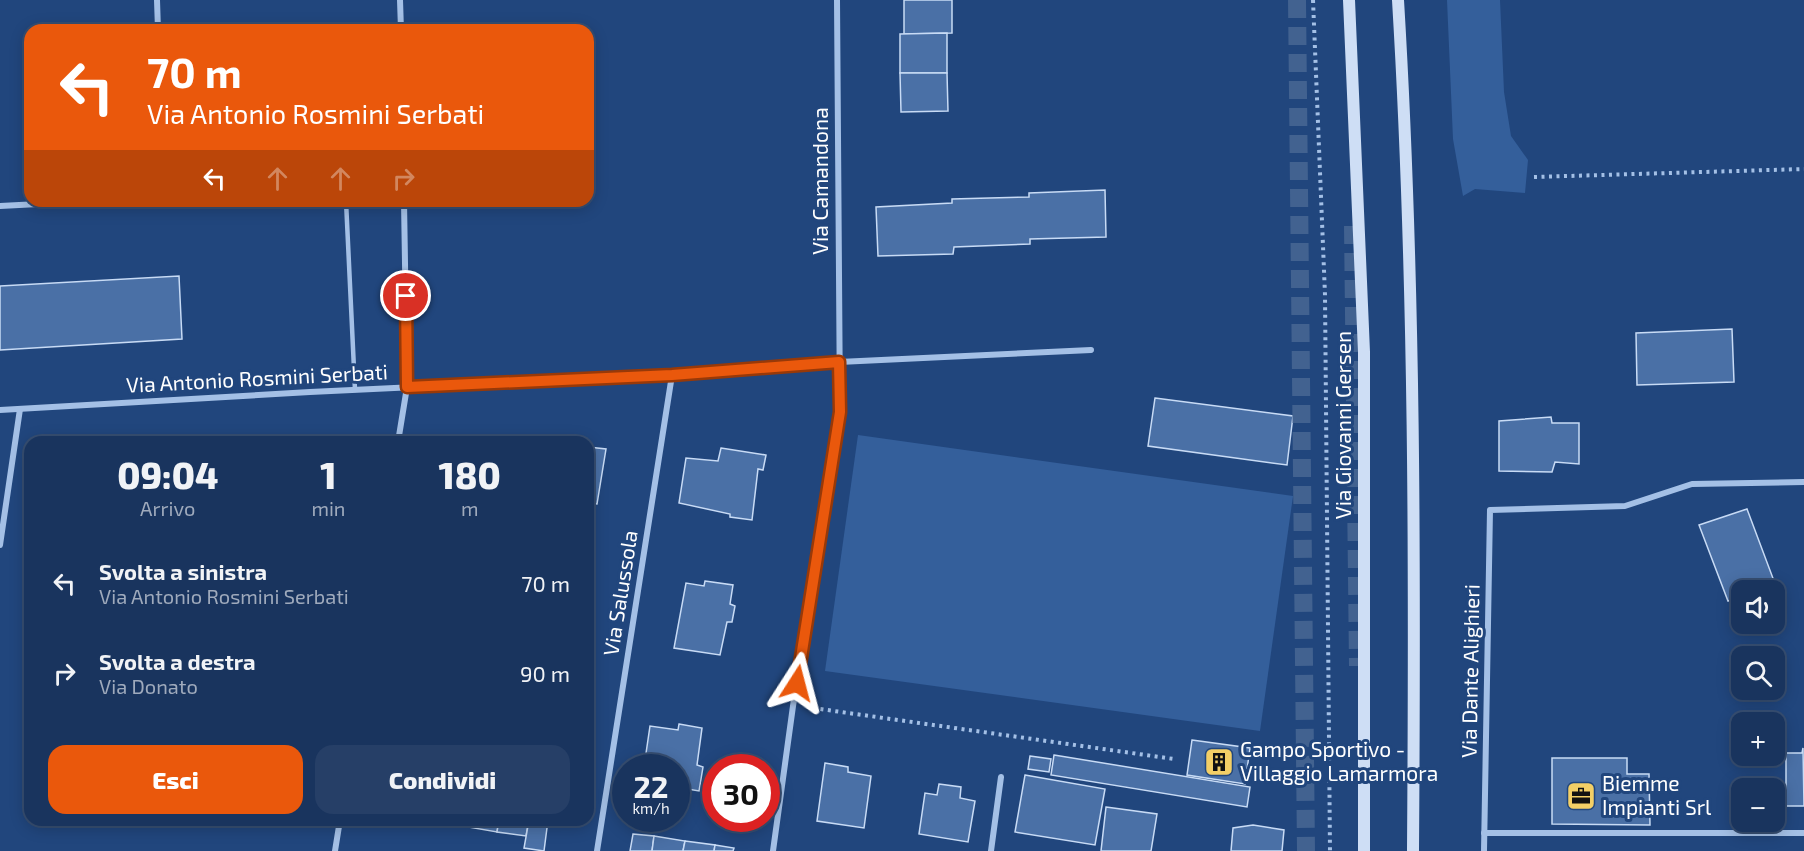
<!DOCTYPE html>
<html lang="it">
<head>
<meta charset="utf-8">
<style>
	body { margin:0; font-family:"Exo 2",sans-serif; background:#263f67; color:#f1f3f6; height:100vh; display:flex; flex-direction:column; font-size:22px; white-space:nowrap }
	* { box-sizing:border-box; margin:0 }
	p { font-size:20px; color:#9faabc }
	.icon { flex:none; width:33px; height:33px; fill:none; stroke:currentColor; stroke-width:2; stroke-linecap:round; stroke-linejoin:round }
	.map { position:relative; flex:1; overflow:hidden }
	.sheet { position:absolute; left:24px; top:436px; width:570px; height:390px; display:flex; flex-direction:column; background:#19345e; border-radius:18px; box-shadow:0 3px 15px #0003,0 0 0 2px #374f73 }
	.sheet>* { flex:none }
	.guide { position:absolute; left:24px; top:24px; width:570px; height:183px; border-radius:18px; box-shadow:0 3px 15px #0003,0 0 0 2px #374f73; background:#ea580c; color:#fff; overflow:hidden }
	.controls { position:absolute; left:1731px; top:580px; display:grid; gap:12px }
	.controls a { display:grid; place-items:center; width:54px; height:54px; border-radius:12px; background:#19345e; box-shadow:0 3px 15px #0003,0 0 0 2px #374f73; font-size:30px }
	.speed { position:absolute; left:612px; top:754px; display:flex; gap:12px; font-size:30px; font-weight:700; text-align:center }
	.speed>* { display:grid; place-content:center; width:78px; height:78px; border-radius:50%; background:#19345e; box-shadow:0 3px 15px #0003,0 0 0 2px #374f73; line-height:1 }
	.speed small { font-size:15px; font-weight:400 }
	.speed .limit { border:9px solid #d22; background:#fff; color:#111 }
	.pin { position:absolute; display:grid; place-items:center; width:51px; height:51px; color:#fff; margin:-26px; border:3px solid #fff; border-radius:50%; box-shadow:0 2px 6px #0007 }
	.me { position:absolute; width:66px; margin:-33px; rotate:9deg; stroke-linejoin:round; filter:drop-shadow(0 0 4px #0008) }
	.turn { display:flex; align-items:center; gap:21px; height:126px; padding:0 24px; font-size:27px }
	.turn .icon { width:78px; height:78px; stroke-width:2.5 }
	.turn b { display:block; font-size:42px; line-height:51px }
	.lanes { display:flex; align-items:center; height:57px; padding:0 24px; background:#0003; justify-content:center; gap:30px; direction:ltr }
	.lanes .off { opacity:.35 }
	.eta { display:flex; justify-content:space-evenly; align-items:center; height:102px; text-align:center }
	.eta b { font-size:36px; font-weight:800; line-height:42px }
	.primary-button { display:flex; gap:12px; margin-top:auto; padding:12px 24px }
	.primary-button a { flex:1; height:69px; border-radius:18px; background:#ea580c; color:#fff; font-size:24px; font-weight:800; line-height:69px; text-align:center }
	.primary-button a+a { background:#263f67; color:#f1f3f6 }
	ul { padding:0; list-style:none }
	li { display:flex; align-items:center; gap:18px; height:90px; padding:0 24px }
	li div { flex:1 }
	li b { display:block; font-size:22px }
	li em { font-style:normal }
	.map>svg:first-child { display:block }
	.green { fill:#345f9b }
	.building { fill:#4a70a6; stroke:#c8dbf5; stroke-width:1.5 }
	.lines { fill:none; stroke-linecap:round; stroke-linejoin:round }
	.highway-tunnel { stroke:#426290; stroke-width:18; stroke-dasharray:18 9; stroke-linecap:butt }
	.path { stroke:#a4c0e6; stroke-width:4; stroke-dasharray:3 4.5; stroke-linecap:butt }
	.lane { stroke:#a4c0e6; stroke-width:4.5 }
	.street { stroke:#a4c0e6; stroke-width:6 }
	.secondary { stroke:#cedef5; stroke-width:12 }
	.route-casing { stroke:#983908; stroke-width:15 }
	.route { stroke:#ea580c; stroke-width:10 }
	.labels { text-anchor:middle; stroke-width:6; stroke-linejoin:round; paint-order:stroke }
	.street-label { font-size:21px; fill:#fff; stroke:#21467d }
	.poi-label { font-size:21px; fill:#fff; stroke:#21467d; text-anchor:start }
</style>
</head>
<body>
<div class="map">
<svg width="1804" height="851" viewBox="0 0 1804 851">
	<rect width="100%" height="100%" fill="#21467d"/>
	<g class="green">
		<path d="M 1447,0 L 1500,0 L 1504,92 L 1511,136 L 1528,160 L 1525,193 L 1475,189 L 1463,196 L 1453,139 Z"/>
		<path d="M 858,435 L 1293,496 L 1260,731 L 825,671 Z"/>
	</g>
	<g class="building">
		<path d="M 904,0 L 952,0 L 952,33 L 904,34 Z"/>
		<path d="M 947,33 L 947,73 L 900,73 L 900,34 Z"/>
		<path d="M 900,73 L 947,73 L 948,111 L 901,112 Z"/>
		<path d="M 1105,190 L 1106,237 L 1030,239 L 1030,244 L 954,247 L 953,254 L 878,256 L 876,207 L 952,203 L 952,199 L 1029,197 L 1029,193 Z"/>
		<path d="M 179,276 L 182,339 L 0,350 L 0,286 Z"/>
		<path d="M 1732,329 L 1734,382 L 1637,385 L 1636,333 Z"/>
		<path d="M 1155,398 L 1293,416 L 1287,465 L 1148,446 Z"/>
		<path d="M 1551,417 L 1552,423 L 1579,423 L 1579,464 L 1555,462 L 1552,472 L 1499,471 L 1499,421 Z"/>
		<path d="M 258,437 L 259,442 L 171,442 Z"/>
		<path d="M 588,447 L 606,449 L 597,504 L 588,503 Z"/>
		<path d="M 721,448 L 766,455 L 763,470 L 758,469 L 752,520 L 730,517 L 730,514 L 679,503 L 686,458 L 718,461 Z"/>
		<path d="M 1747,509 L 1774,581 L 1749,591 L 1742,591 L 1742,597 L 1728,601 L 1699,525 Z"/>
		<path d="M 705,581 L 733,585 L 730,604 L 735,606 L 732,622 L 727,622 L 720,655 L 674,648 L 686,583 L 704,586 Z"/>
		<path d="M 679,724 L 702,728 L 697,765 L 703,767 L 699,791 L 676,787 L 676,768 L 638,768 L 640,759 L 645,760 L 650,726 L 678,730 Z"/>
		<path d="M 1192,740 L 1250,748 L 1245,784 L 1187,775 Z"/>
		<path d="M 1803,748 L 1804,806 L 1786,806 L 1786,753 L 1802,753 Z"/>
		<path d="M 1054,755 L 1250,787 L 1247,807 L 1051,775 Z"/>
		<path d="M 1030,756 L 1051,759 L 1049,772 L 1028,769 Z"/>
		<path d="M 1552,758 L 1627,758 L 1627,774 L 1649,774 L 1650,825 L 1552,824 Z"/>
		<path d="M 825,763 L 848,767 L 848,772 L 871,776 L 864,828 L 817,821 Z"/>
		<path d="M 1025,775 L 1105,789 L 1095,845 L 1015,832 Z"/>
		<path d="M 939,784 L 961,787 L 960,798 L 975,801 L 968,842 L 919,834 L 925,793 L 937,795 Z"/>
		<path d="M 1106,807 L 1157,814 L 1151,851 L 1101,851 Z"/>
		<path d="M 440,820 L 469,820 L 468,827 L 439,823 Z"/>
		<path d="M 469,820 L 499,820 L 497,832 L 468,827 Z"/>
		<path d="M 499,820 L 529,820 L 526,836 L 497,832 Z"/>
		<path d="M 529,820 L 548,820 L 544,851 L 524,848 Z"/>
		<path d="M 1253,825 L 1284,830 L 1282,851 L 1231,851 L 1233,828 Z"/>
		<path d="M 633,834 L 654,836 L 652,851 L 630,851 Z"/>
		<path d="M 654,836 L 685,841 L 683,851 L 652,851 Z"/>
		<path d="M 685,841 L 715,845 L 714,851 L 683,851 Z"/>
		<path d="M 715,845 L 734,848 L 733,851 L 714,851 Z"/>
	</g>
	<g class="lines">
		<g class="highway-tunnel">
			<path d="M 1297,0 L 1306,851"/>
			<path d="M 1353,226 L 1358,666"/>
		</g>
		<g class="path">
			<path d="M 1313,0 L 1325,295 L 1330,851"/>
			<path d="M 1534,177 L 1804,169"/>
			<path d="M 813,708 L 1174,759"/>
		</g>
		<path class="lane" d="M 346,201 L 355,390"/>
		<g class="street">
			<path d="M 157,0 L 158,30"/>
			<path d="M 400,0 L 401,30"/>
			<path d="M 0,206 L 96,201"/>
			<path d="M 0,410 L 310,392 L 672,375 L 839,362 L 1091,350"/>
			<path d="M 398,442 L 407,387 L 404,201"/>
			<path d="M 0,545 L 20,409"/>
			<path d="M 1484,833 L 1804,833"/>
			<path d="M 335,851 L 340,820"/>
			<path d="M 597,851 L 672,375"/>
			<path d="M 773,851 L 793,706 L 840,412 L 837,0"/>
			<path d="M 991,851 L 1001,777"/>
			<path d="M 1484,851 L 1490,510 L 1625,506 L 1692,484 L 1804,482"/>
		</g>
		<g class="secondary">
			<path d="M 1349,0 L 1364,352 L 1364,851"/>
			<path d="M 1398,0 C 1415,283 1415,567 1413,851"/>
		</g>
	</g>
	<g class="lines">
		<g class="route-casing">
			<path id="route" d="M 406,296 L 407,387 L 672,375 L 839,362 L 840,412 L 797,683"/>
		</g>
		<use href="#route" class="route"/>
	</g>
	<defs>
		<g id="building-square" transform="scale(1.5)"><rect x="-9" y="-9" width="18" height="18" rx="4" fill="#f3cf66" stroke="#21467d"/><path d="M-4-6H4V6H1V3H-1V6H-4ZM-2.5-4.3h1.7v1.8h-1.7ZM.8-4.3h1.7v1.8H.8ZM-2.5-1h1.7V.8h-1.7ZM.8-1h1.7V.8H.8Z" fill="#111"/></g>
		<g id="office-square" transform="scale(1.5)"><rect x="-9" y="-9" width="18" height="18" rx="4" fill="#f3cf66" stroke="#21467d"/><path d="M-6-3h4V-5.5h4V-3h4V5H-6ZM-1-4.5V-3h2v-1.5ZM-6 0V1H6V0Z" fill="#111"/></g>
	</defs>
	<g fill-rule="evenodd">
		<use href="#building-square" x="1219" y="762"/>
		<use href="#office-square" x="1581" y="796"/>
	</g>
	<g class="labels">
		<g class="street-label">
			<text transform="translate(821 181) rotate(-90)" y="7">Via Camandona</text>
			<text transform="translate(257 379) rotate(-3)" y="7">Via Antonio Rosmini Serbati</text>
			<text transform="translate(1344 425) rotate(-90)" y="7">Via Giovanni Gersen</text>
			<text transform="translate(621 593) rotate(-81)" y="7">Via Salussola</text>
			<text transform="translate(1471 671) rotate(-89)" y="7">Via Dante Alighieri</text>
		</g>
		<g class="poi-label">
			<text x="1240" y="757">Campo Sportivo -<tspan x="1240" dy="24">Villaggio Lamarmora</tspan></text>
			<text x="1602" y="791">Biemme<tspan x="1602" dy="24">Impianti Srl</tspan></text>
		</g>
	</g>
</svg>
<div class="controls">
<a><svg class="icon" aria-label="sound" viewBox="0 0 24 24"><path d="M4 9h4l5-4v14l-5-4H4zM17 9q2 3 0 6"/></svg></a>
<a><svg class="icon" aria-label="search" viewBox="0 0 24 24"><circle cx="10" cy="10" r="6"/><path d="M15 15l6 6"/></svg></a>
<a>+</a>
<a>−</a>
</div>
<div class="speed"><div>22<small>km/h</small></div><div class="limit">30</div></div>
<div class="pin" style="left:406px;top:296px;background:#d93025"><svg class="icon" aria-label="arrive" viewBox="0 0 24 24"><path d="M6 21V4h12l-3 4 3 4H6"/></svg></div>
<svg class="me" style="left:797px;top:683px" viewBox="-20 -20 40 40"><path d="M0-17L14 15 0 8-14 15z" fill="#ea580c" stroke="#fff" stroke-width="4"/></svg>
<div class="guide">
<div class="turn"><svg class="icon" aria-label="left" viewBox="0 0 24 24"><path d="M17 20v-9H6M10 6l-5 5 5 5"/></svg><div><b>70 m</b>Via Antonio Rosmini Serbati</div></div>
<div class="lanes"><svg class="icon" aria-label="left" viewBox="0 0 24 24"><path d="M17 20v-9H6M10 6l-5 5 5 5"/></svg><svg class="icon off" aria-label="ahead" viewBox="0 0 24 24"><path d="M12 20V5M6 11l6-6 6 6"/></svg><svg class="icon off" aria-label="ahead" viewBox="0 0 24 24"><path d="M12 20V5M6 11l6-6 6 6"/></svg><svg class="icon off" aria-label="right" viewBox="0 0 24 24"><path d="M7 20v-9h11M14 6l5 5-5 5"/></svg></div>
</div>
<section class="sheet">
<div class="eta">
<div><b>09:04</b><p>Arrivo</p></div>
<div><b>1</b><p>min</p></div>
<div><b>180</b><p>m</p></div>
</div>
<ul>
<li><svg class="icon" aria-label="left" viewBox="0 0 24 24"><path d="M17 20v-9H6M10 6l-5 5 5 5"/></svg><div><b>Svolta a sinistra</b><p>Via Antonio Rosmini Serbati</p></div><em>70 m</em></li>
<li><svg class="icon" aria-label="right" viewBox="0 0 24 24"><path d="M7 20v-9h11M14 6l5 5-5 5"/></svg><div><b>Svolta a destra</b><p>Via Donato</p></div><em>90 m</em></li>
</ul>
<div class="primary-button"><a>Esci</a><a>Condividi</a></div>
</section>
</div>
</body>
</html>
